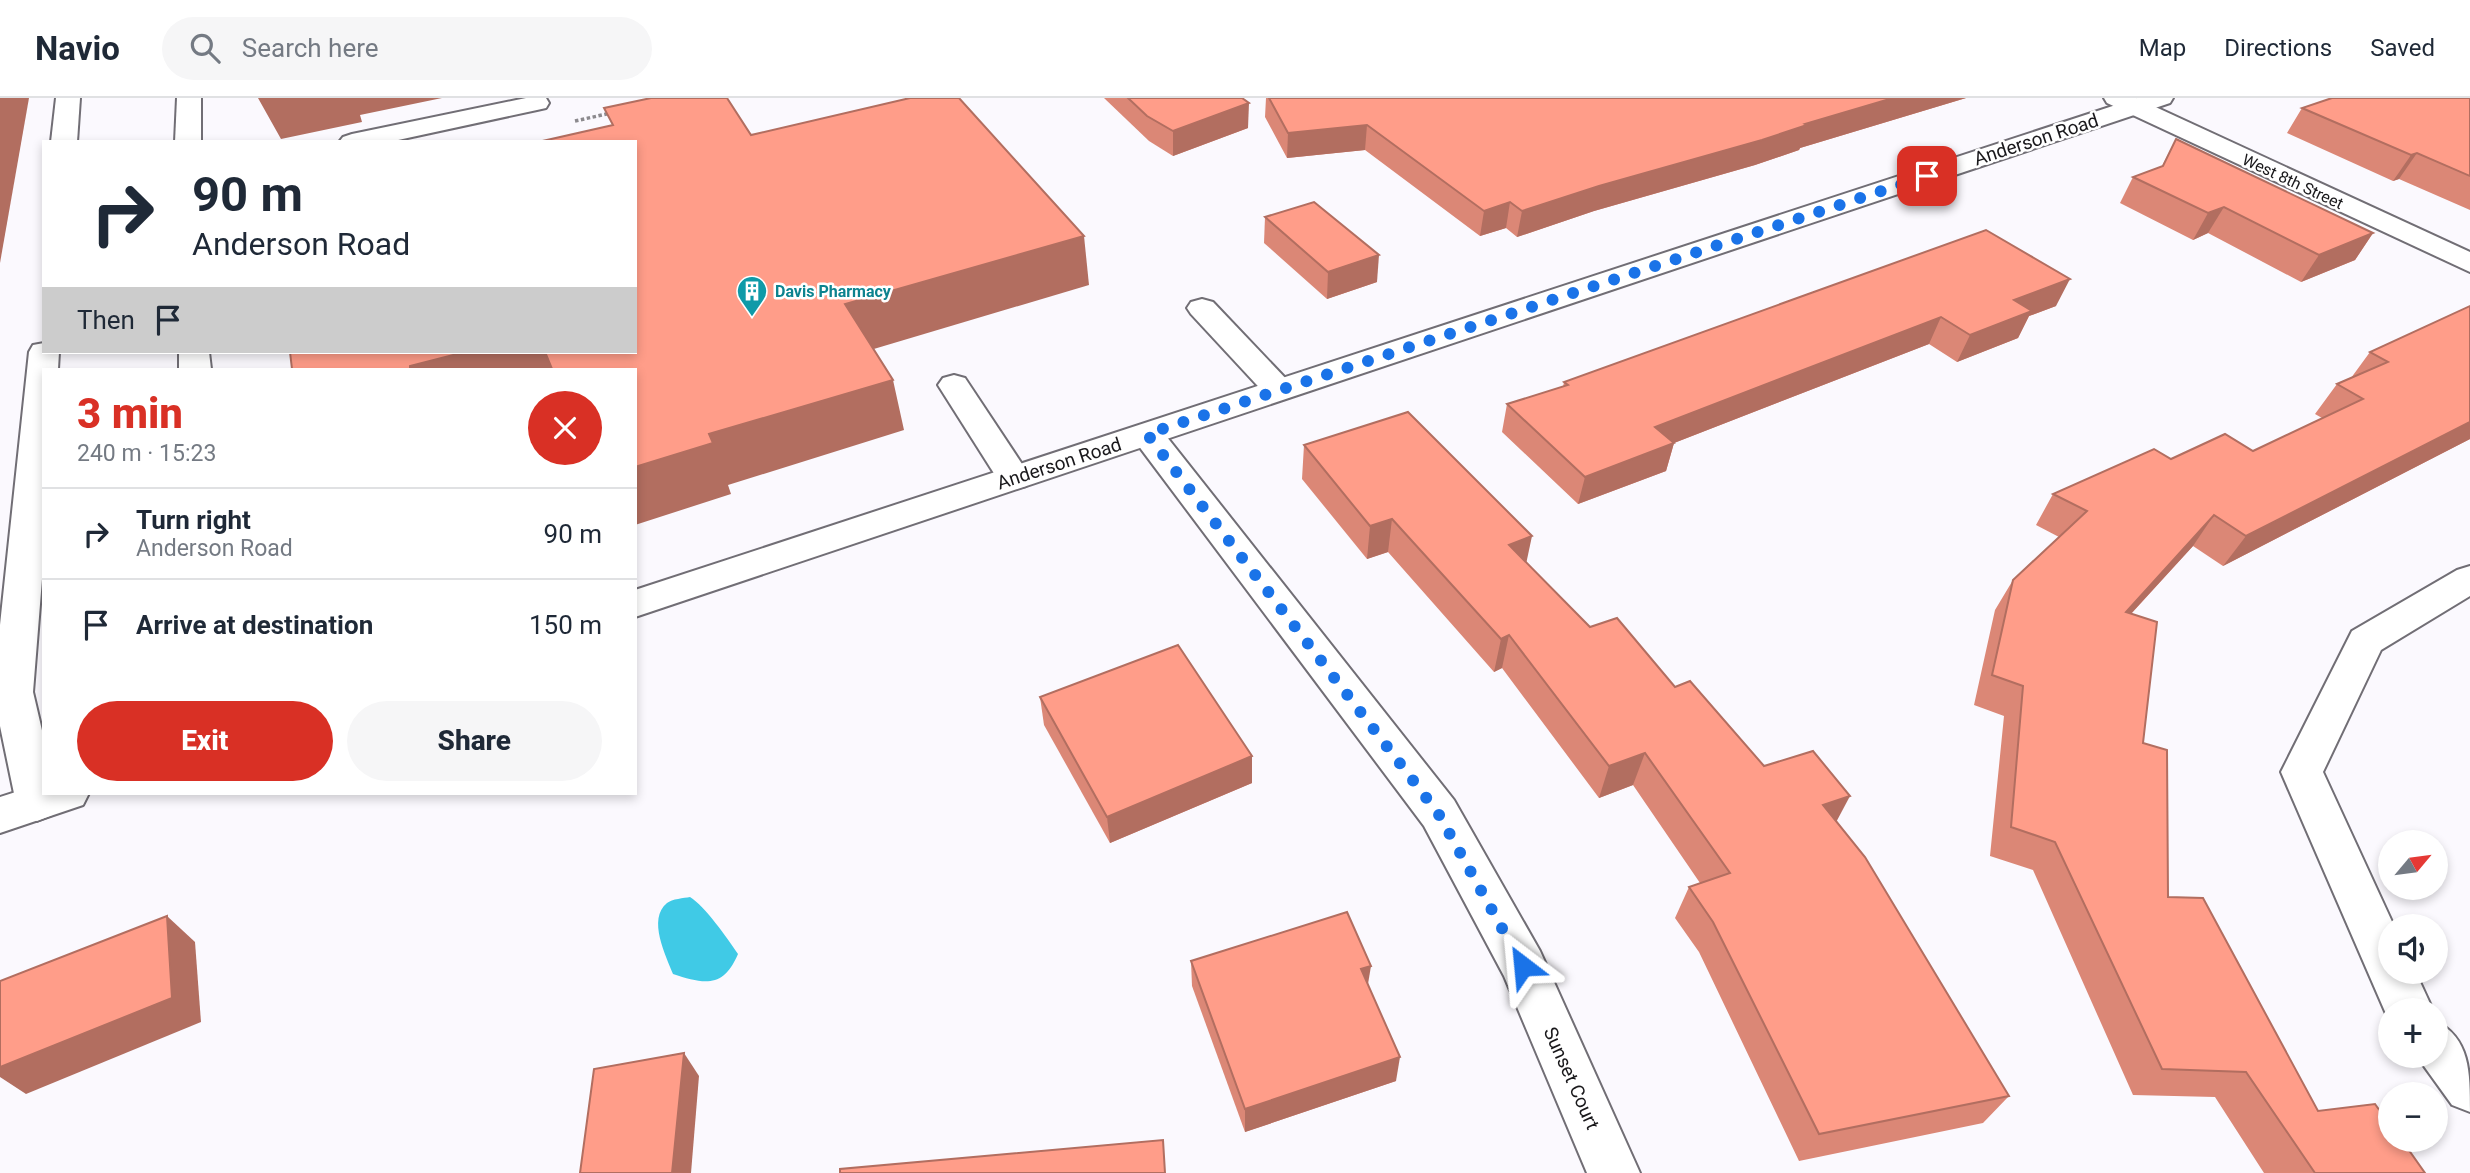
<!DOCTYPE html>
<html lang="en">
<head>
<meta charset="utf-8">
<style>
	body { margin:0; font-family:Roboto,sans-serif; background:#f6f6f7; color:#1f2937; height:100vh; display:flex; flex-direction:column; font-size:26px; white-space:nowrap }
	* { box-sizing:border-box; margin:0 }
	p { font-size:23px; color:#747a83 }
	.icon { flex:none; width:38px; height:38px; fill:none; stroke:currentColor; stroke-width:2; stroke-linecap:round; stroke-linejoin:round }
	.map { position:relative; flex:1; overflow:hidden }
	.sheet { position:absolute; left:42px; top:270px; width:595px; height:427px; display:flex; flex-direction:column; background:#fff; border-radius:0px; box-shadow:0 4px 10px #0003 }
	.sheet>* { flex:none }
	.banner { position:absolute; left:42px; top:42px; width:595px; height:214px; border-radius:0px; box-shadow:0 4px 10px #0003; background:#fff; color:#1f2937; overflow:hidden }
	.needle { width:46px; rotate:61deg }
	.controls { position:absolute; left:2378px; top:732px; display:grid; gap:14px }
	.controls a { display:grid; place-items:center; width:70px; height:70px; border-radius:50%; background:#fff; box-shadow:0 4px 10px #0003; font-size:35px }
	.pin { position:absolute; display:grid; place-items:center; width:60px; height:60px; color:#fff; margin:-30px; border-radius:14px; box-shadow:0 4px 10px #0006 }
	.me { position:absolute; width:77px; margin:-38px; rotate:331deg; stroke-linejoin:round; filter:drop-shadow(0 0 5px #0008) }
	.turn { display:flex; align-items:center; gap:24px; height:147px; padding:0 35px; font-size:32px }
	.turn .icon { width:91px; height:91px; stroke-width:2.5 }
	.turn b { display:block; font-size:49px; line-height:60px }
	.then { display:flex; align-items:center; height:66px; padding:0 35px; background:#0003; gap:14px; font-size:26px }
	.round { display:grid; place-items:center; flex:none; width:74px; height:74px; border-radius:37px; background:#f6f6f7 }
	.overview { display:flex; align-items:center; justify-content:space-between; height:119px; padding:0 35px }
	h1 { font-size:42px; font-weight:800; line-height:52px; color:#d93025 }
	.button { display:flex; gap:14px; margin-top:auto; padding:14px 35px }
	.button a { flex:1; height:80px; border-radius:42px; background:#d93025; color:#fff; font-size:28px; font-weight:800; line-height:80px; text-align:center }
	.button a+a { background:#f6f6f7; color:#1f2937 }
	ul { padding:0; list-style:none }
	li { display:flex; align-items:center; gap:21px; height:91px; padding:0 35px; border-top:2px solid #e0e1e3 }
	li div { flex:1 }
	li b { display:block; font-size:26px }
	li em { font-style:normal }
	header { display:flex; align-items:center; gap:42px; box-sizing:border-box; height:98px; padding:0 35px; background:#fff; border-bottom:2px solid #e0e1e3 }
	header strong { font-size:33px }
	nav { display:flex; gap:38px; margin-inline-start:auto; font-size:24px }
	.search { width:490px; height:63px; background:#f6f6f7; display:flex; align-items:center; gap:18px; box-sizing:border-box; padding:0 24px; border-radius:38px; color:#747a83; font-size:26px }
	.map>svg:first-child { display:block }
	.water { fill:#40cae6 }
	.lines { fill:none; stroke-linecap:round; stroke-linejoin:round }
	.minor-casing { stroke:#716e75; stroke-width:4 }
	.major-casing { stroke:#716e75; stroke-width:4 }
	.path { stroke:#8c8a8e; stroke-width:3.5; stroke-dasharray:3.5 2.5; stroke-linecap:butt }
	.minor { fill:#fff; fill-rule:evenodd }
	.major { fill:#fff; fill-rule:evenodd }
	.wall { fill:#db8776 }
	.shaded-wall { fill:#b26e60 }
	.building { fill:#ff9d89; stroke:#b26e60; stroke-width:2 }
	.route { stroke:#1a73e8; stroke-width:12; stroke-dasharray:0 21.6 }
	.labels { text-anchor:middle; stroke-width:5; stroke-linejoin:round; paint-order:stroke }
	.far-street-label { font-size:16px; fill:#19181b; stroke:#fff }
	.far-culture-label { font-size:16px; font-weight:bold; fill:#0d838f; stroke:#fff; text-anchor:start }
	.street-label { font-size:19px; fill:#19181b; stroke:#fff }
</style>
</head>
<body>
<header>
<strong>Navio</strong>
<div class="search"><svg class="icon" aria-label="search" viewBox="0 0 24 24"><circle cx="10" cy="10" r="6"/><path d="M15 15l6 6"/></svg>Search here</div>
<nav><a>Map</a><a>Directions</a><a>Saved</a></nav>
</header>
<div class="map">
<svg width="2470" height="1075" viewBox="0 0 2470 1075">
	<rect width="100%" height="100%" fill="#fbf9fe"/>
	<path class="water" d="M 690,799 C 705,808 727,840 738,856 C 723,891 704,886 673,876 C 666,858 647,821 667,805 C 672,801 684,800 690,799 Z"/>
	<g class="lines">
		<g class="minor-casing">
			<g id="minor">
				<path d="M 56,0 L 80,0 L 77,44 L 51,44 Z"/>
				<path d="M 177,0 L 201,0 L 201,44 L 175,44 Z"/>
				<path d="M 526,0 L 546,0 L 549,5 L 546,10 L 537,12 L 389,44 L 339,44 L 343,39 L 352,36 Z"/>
				<path d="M 2104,0 L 2136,0 L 2470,154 L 2470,174 L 2107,5 Z"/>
				<path d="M 1202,201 L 1213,204 L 1290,285 L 1295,292 L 1290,299 L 1279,302 L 1268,299 L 1191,216 L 1187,210 L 1191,204 Z"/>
				<path d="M 44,245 L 44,254 L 59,254 L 58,271 L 44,271 L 44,456 L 33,594 L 44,641 L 44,695 L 56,695 L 58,705 L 52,717 L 37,723 L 22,717 L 16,705 L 0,628 L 0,527 L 29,254 L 33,247 Z"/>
				<path d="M 179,254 L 209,254 L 211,271 L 179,271 Z"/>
				<path d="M 954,277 L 965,280 L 1026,372 L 1031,380 L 1026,388 L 1014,391 L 1002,388 L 938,287 L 943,280 Z"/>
				<path d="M 1147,326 L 1159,329 L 1454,702 L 1540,853 L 1640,1075 L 1587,1075 L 1504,878 L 1424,728 L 1135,343 L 1130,336 L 1135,329 Z"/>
				<path d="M 2470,468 L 2470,498 L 2381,552 L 2323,674 L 2394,828 L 2390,828 L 2390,873 L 2415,873 L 2433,912 L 2390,912 L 2390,925 L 2281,674 L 2352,533 L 2457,472 Z"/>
				<path d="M 2436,923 C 2470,941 2470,973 2470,1014 L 2452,1007 L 2416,957 L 2436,957 Z"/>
			</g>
		</g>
		<g class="major-casing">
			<g id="major">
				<path d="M 2137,0 L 2173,0 L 2170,5 L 635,519 L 635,492 Z"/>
				<path d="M 44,685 L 44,695 L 89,695 L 83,707 L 0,735 L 0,699 Z"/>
			</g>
		</g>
		<path class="path" d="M 575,23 L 611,15"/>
		<use href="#minor" class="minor"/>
		<use href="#major" class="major"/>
	</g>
	<g class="wall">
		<path d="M 1104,0 L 1242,0 L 1248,30 L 1173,58 L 1149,43 Z"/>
		<path d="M 1266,0 L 1966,0 L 1800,50 L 1799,52 L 1755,67 L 1594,113 L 1517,139 L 1506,130 L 1480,138 L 1365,52 L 1287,60 L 1265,19 Z"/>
		<path d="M 2470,0 L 2470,112 L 2399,81 L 2393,83 L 2287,35 L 2302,10 Z"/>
		<path d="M 2176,41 L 2373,135 L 2355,162 L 2301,184 L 2208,135 L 2193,142 L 2120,105 L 2133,79 L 2162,68 Z"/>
		<path d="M 1265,119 L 1377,184 L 1327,201 L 1264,145 Z"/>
		<path d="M 1986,132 L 2056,208 L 2029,218 L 2018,240 L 1957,264 L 1929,246 L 1674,345 L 1666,373 L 1578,406 L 1502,334 L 1507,306 L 1563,289 L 1564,284 Z"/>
		<path d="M 2470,208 L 2470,341 L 2223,468 L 2193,448 L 2131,516 L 2143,645 L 2168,799 L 2318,1013 L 2425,1075 L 2264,1075 L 2215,999 L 2133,997 L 2033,772 L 1990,758 L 2004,618 L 1974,607 L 1995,512 L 2013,482 L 2059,439 L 2036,427 L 2053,396 L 2171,361 L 2253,353 L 2322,320 L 2315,316 L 2337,286 L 2351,280 L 2370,254 Z"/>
		<path d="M 1304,347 L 1526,464 L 1590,529 L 1675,589 L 1764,668 L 1836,724 L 2009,998 L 1983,1025 L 1799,1063 L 1699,854 L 1675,820 L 1689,789 L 1700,785 L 1633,687 L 1599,700 L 1502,570 L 1494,574 L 1388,454 L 1367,461 L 1302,381 Z"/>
		<path d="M 1040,599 L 1252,685 L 1110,745 L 1044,627 Z"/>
		<path d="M 1191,863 L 1368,887 L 1396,983 L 1245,1034 L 1192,888 Z"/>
	</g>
	<g class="shaded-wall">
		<path d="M 0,0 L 29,0 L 0,165 Z"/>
		<path d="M 258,0 L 442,0 L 360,17 L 362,24 L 281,41 Z"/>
		<path d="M 1893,0 L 1966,0 L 1800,50 L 1799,52 L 1755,67 L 1594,113 L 1517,139 L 1522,113 L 1599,88 Z"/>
		<path d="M 1249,5 L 1248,30 L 1173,58 L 1173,33 Z"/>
		<path d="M 1367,27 L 1365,52 L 1287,60 L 1288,35 Z"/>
		<path d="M 2417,55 L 2399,81 L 2393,83 L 2411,57 Z"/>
		<path d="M 1510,104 L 1506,130 L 1480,138 L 1484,113 Z"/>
		<path d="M 2224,109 L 2208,135 L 2193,142 L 2208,115 Z"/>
		<path d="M 2373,135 L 2355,162 L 2301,184 L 2319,157 Z"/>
		<path d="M 1084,138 L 1089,187 L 857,256 L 845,206 Z"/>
		<path d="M 1379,157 L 1377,184 L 1327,201 L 1328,174 Z"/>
		<path d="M 2070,181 L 2056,208 L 2029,218 L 2018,240 L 1957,264 L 1970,237 L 2014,202 Z"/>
		<path d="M 1941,219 L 1929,246 L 1674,345 L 1666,373 L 1578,406 L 1585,379 L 1655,329 Z"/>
		<path d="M 465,254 L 547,254 L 555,271 L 410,271 L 410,268 Z"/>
		<path d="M 893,282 L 904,332 L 728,387 L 731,396 L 635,427 L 635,369 L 709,336 Z"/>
		<path d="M 2470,324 L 2470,341 L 2223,468 L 2246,438 Z"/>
		<path d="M 2214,417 L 2193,448 L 2105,544 L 2126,514 Z"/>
		<path d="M 1392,421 L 1388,454 L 1367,461 L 1370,428 Z"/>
		<path d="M 1532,438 L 1525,471 L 1509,447 Z"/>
		<path d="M 1509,537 L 1502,570 L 1494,574 L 1501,541 Z"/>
		<path d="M 1645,655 L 1633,687 L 1599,700 L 1609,668 Z"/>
		<path d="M 1252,658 L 1252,685 L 1110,745 L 1107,719 Z"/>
		<path d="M 1850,698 L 1833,730 L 1823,707 Z"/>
		<path d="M 167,818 L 195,844 L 201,924 L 26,996 L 0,979 L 0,969 Z"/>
		<path d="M 1371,868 L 1367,892 L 1361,871 Z"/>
		<path d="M 684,955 L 699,978 L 691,1075 L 672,1075 Z"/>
		<path d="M 1400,959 L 1396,983 L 1245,1034 L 1245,1011 Z"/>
	</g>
	<g class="building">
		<path d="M 651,0 L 727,0 L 751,37 L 910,0 L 959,0 L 1084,138 L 845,206 L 893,282 L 709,336 L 713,345 L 635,369 L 635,271 L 552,271 L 545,254 L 635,254 L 635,44 L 538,44 L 613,27 L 604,10 Z"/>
		<path d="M 1128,0 L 1242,0 L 1249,5 L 1173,33 L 1147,18 Z"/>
		<path d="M 1269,0 L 1893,0 L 1805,26 L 1807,27 L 1762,42 L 1599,88 L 1522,113 L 1510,104 L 1484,113 L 1367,27 L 1288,35 Z"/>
		<path d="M 2332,0 L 2470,0 L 2470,78 L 2417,55 L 2411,57 L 2302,10 Z"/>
		<path d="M 2176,41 L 2373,135 L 2319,157 L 2224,109 L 2208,115 L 2133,79 L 2163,68 Z"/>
		<path d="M 1314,104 L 1379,157 L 1328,174 L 1265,119 Z"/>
		<path d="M 1986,132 L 2070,181 L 2014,202 L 2032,213 L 1970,237 L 1941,219 L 1655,329 L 1674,345 L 1585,379 L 1507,306 L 1568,287 L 1564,284 Z"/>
		<path d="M 2470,208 L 2470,324 L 2246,438 L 2214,417 L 2126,514 L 2157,524 L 2143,645 L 2167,652 L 2168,799 L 2203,800 L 2318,1013 L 2375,1006 L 2390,1027 L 2390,1041 L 2401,1041 L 2425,1075 L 2315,1075 L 2246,974 L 2162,971 L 2055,744 L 2011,729 L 2023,588 L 1992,577 L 2013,482 L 2087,413 L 2053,396 L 2154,351 L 2171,361 L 2225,336 L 2253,353 L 2363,301 L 2337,286 L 2388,264 L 2370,254 Z"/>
		<path d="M 290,254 L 465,254 L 410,268 L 410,271 L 292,271 Z"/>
		<path d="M 1408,314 L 1532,438 L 1509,447 L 1590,529 L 1617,520 L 1675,589 L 1690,583 L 1764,668 L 1813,653 L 1850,698 L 1823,707 L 1865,759 L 2009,998 L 1819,1036 L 1713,824 L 1689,789 L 1730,775 L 1645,655 L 1609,668 L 1509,537 L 1501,541 L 1392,421 L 1370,428 L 1304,347 Z"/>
		<path d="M 1178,547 L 1252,658 L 1107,719 L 1040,599 Z"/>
		<path d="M 1347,814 L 1371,868 L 1361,871 L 1400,959 L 1245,1011 L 1191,863 Z"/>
		<path d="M 167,818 L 172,900 L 0,969 L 0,883 Z"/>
		<path d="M 684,955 L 672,1075 L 580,1075 L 594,971 Z"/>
		<path d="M 1163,1042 L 1165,1075 L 840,1075 L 840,1071 Z"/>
	</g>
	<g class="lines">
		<path class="route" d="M 1523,868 L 1438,715 L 1147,336 L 1927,78"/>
	</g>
	<defs>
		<g id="building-pin" transform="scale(1.575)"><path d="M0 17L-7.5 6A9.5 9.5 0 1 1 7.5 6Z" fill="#0f9aa8" stroke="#fff"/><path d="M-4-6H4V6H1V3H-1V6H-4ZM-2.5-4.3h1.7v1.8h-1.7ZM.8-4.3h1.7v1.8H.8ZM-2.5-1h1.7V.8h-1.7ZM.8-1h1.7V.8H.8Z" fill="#fff"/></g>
	</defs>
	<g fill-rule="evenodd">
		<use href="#building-pin" x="752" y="193"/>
	</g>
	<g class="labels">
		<g class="far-street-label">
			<text transform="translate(2293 83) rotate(25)" y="6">West 8th Street</text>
		</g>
		<g class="far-culture-label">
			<text x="775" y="199">Davis Pharmacy</text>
		</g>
		<g class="street-label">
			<text transform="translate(2036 41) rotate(-18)" y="7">Anderson Road</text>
			<text transform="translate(1059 365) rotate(-18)" y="7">Anderson Road</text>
			<text transform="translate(1572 980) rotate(66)" y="7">Sunset Court</text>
		</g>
	</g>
</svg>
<div class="controls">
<a><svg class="needle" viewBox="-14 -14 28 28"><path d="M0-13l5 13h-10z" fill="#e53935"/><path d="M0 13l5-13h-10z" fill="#747a83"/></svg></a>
<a><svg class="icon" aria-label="sound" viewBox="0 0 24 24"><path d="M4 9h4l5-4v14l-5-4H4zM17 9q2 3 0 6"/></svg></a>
<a>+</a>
<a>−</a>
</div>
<div class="pin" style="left:1927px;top:78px;background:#d93025"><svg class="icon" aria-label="arrive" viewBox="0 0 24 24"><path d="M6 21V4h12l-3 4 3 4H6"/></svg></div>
<svg class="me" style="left:1523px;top:868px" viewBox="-20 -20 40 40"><path d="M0-17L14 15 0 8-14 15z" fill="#1a73e8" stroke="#fff" stroke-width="4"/></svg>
<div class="banner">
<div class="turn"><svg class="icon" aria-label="right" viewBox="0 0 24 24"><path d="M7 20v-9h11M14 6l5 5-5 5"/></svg><div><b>90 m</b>Anderson Road</div></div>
<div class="then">Then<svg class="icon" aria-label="arrive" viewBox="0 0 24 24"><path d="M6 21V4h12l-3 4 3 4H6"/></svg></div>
</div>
<section class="sheet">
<div class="overview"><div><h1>3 min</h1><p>240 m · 15:23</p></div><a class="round" style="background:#d93025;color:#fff"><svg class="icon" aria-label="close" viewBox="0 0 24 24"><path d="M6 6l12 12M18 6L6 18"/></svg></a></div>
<ul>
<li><svg class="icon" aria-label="right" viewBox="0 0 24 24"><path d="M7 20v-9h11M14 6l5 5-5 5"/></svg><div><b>Turn right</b><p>Anderson Road</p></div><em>90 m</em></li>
<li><svg class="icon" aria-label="arrive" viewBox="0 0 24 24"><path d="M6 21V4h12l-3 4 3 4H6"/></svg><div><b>Arrive at destination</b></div><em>150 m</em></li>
</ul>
<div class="button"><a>Exit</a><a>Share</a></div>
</section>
</div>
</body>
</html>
